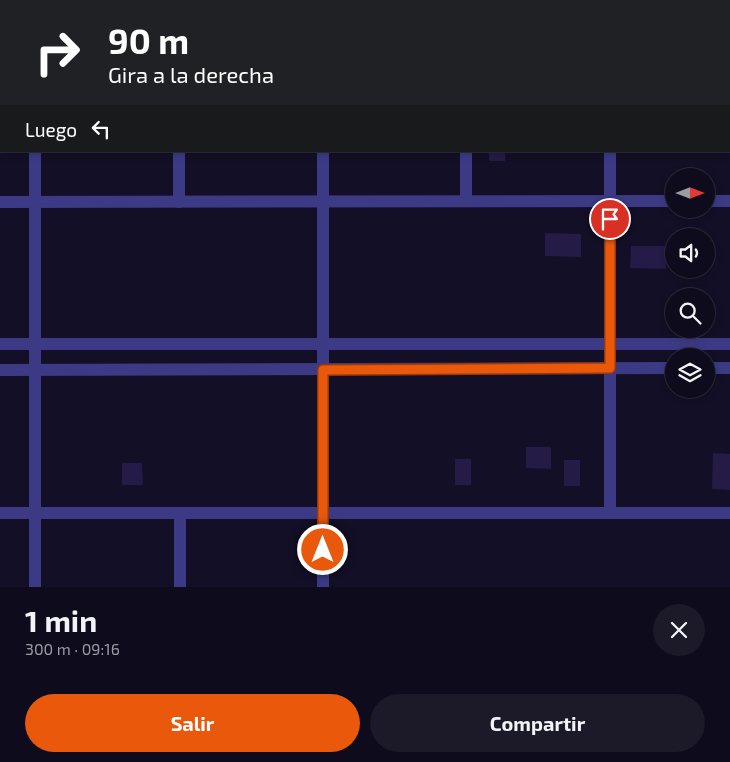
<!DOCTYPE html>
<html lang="es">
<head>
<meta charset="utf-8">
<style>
	body { margin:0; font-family:"Exo 2",sans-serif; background:#1c1929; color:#f1f3f6; height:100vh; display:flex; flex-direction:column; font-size:19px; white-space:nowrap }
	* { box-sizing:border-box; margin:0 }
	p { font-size:16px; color:#9b9ba3 }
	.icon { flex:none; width:28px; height:28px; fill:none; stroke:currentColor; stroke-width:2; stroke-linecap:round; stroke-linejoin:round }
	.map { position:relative; height:587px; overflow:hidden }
	.details { display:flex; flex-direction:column; background:#0e0b1c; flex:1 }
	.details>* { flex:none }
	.hud { position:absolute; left:0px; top:0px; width:730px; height:152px; box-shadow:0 2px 8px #0003,0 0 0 1px #2e2b3b; background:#202124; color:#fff; overflow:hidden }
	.needle { width:32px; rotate:90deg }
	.controls { position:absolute; left:665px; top:168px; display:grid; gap:10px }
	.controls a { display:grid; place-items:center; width:50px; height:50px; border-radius:50%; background:#0e0b1c; box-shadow:0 2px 8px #0003,0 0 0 1px #2e2b3b; font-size:25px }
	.pin { position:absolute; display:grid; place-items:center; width:42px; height:42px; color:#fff; margin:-21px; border:2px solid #fff; border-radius:50%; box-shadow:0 1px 5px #0007 }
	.me { position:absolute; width:55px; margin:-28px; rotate:0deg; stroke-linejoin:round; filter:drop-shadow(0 0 4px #0008) }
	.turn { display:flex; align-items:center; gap:18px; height:105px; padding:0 25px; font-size:22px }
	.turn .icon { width:65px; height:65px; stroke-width:2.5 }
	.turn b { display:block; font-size:35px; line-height:42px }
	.then { display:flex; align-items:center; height:48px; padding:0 25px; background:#0003; gap:10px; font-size:19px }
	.round { display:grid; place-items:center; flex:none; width:52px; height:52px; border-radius:26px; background:#1c1929 }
	.summary { display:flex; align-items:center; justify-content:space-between; height:85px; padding:0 25px }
	h1 { font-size:30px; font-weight:700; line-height:38px }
	.action { display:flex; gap:10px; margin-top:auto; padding:10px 25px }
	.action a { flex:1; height:58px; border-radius:30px; background:#ea580c; color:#fff; font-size:20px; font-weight:700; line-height:58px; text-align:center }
	.action a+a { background:#1c1929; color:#f1f3f6 }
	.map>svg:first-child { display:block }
	.building { fill:#241b47 }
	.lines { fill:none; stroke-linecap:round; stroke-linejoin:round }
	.minor { stroke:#3d3a85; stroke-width:12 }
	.route-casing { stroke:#983908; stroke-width:12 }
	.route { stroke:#ea580c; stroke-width:9 }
</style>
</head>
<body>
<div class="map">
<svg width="730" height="587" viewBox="0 0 730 587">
	<rect width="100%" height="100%" fill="#130f26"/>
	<g class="building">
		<rect x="489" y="151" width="16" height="10"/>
		<path d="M 545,233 L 581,234 L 581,257 L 545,256 Z"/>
		<path d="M 631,246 L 667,246 L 666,269 L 630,268 Z"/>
		<path d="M 526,447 L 551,447 L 551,469 L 526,468 Z"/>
		<path d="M 713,453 L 730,454 L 730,490 L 712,489 Z"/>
		<rect x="455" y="459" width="16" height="26"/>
		<rect x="564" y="460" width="16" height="26"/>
		<path d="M 122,463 L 142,463 L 143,485 L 122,485 Z"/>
	</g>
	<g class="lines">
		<g class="minor">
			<path d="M 35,0 L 35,1"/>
			<path d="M 179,0 L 179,1"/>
			<path d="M 323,0 L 323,1"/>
			<path d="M 466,0 L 466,1"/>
			<path d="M 610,0 L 610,1"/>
			<path d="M 35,151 L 35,587"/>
			<path d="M 179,151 L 179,202"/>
			<path d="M 323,151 L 323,587"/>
			<path d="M 466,151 L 466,201"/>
			<path d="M 610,151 L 610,513"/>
			<path d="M 706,201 L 730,201"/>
			<path d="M 0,202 L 674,201"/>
			<path d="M 0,344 L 730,344"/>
			<path d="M 706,368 L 730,368"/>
			<path d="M 0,370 L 674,368"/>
			<path d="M 0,513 L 730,513"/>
			<path d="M 180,513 L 180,587"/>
		</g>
	</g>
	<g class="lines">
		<g class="route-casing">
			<path id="route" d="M 323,550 L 323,370 L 610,368 L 610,219"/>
		</g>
		<use href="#route" class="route"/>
	</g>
</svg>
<div class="controls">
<a><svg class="needle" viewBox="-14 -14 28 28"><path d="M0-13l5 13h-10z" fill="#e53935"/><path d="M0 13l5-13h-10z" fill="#9b9ba3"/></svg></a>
<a><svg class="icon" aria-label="sound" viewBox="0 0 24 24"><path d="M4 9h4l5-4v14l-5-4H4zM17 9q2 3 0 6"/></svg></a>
<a><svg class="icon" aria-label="search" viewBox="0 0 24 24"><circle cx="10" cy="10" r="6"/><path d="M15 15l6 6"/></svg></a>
<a><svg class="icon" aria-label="layers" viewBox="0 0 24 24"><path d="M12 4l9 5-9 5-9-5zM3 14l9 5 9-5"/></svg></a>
</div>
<div class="pin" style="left:610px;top:219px;background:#d93025"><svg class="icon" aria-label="arrive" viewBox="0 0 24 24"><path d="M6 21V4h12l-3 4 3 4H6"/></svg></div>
<svg class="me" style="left:323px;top:550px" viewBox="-20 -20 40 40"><circle r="17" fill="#ea580c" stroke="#fff" stroke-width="3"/><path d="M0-11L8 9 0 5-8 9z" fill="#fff"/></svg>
<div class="hud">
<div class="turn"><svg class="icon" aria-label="right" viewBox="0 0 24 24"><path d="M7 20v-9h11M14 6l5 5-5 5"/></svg><div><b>90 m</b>Gira a la derecha</div></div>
<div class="then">Luego<svg class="icon" aria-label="left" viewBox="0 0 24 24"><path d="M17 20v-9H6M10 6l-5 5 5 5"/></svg></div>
</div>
</div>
<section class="details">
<div class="summary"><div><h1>1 min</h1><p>300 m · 09:16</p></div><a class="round"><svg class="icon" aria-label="close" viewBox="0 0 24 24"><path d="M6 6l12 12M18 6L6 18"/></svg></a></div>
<div class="action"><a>Salir</a><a>Compartir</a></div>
</section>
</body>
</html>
